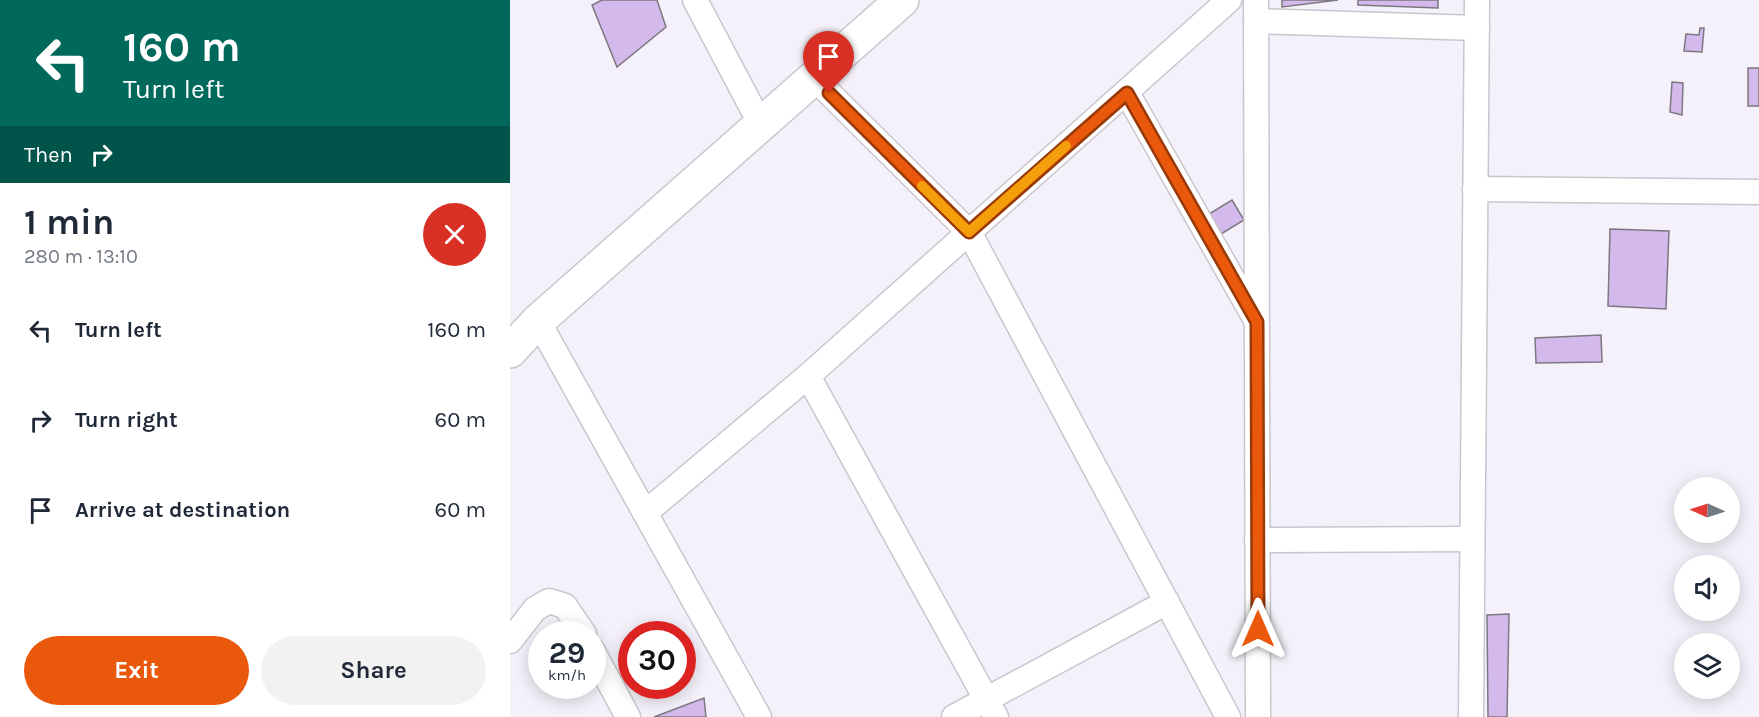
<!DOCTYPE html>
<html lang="en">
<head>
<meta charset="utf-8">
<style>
	body { margin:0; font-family:Karla,sans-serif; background:#f2f2f3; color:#1f2937; height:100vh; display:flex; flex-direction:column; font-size:22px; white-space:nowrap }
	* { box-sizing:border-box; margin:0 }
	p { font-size:20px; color:#747a83 }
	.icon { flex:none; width:33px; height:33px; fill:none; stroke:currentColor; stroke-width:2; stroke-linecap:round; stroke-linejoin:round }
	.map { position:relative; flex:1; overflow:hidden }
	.panel { display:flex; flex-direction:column; background:#fff; width:510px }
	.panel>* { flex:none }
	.banner { background:#00695c; color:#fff; overflow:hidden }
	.needle { width:39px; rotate:273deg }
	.fabs { position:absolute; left:1164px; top:477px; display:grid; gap:12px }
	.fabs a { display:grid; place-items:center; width:66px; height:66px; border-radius:50%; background:#fff; box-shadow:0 3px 15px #0003; font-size:30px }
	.speed { position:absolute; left:18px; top:621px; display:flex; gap:12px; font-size:30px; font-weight:700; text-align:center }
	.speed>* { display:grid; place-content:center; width:78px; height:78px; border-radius:50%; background:#fff; box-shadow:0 3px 15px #0003; line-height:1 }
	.speed small { font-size:15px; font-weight:400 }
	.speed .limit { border:9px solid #d22; background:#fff; color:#111 }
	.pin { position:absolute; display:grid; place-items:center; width:51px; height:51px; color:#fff; margin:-62px -26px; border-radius:50% 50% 50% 0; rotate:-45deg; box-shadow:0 0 6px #0007 }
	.pin .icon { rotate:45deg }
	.me { position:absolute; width:66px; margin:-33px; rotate:0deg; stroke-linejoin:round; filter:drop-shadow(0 0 4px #0008) }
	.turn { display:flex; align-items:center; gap:21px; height:126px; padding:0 24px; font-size:27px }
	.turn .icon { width:78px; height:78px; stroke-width:2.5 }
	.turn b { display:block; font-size:42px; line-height:51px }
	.then { display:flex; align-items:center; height:57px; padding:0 24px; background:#0003; gap:12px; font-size:22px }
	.round { display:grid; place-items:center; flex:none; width:63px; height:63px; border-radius:32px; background:#f2f2f3 }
	.headline { display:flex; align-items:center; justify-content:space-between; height:102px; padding:0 24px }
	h1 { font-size:36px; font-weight:700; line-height:45px }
	.action { display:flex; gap:12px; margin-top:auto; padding:12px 24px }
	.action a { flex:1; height:69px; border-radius:36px; background:#ea580c; color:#fff; font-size:24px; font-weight:700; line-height:69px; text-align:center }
	.action a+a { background:#f2f2f3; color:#1f2937 }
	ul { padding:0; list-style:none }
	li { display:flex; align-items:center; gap:18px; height:90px; padding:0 24px }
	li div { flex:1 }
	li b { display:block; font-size:22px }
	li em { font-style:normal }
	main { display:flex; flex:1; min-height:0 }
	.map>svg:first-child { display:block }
	.building { fill:#d4b9ec; stroke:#7c787f; stroke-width:1.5 }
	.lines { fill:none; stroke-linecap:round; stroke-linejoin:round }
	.minor-casing { stroke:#c9c6ce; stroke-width:27 }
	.secondary-casing { stroke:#c9c6ce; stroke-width:36 }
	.minor { stroke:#fff; stroke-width:24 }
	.secondary { stroke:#fff; stroke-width:33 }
	.route-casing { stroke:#983908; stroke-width:15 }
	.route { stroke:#ea580c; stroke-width:10 }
	.slow { stroke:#f59e0b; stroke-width:10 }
</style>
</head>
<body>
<main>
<section class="panel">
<div class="banner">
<div class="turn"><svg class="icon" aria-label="left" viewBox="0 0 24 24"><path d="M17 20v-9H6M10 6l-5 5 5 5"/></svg><div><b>160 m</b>Turn left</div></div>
<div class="then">Then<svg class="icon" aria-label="right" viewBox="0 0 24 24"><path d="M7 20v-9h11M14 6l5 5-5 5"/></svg></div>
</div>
<div class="headline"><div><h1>1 min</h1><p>280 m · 13:10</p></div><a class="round" style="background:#d93025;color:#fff"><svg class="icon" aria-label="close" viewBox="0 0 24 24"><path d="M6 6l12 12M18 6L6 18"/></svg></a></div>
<ul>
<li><svg class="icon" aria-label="left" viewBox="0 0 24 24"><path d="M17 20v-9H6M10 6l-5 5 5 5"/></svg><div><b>Turn left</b></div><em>160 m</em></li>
<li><svg class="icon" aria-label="right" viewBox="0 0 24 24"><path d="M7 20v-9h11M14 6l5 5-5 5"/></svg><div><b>Turn right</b></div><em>60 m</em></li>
<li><svg class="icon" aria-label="arrive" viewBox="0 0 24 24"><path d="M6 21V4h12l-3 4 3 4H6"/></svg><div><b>Arrive at destination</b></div><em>60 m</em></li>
</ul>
<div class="action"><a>Exit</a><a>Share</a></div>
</section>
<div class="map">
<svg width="1249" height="717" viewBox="0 0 1249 717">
	<rect width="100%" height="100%" fill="#f5f1fa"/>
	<g class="building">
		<path d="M 92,0 L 147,0 L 156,27 L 107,67 L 82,5 Z"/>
		<path d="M 772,0 L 828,0 L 772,7 Z"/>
		<path d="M 848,0 L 928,0 L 928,8 L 848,5 Z"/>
		<path d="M 1190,28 L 1194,28 L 1192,52 L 1174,51 L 1176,34 L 1189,35 Z"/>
		<rect x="1238" y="68" width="11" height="38"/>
		<path d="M 1162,82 L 1173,83 L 1172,115 L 1160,112 Z"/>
		<path d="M 722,200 L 734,220 L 711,234 L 699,214 Z"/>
		<path d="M 1100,229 L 1159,231 L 1156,309 L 1098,306 Z"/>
		<path d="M 1091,335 L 1092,362 L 1026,363 L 1025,338 Z"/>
		<path d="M 999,614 L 997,717 L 978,717 L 977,615 Z"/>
		<path d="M 194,698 L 196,717 L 144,717 Z"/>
	</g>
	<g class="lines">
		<g class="minor-casing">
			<g id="minor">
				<path d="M 185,0 L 251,125"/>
				<path d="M 746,0 L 748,717"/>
				<path d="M 746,21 L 967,28"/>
				<path d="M 304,78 L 459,232 L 718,717"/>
				<path d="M 617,93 L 746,320"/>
				<path d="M 965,189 L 1249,192"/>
				<path d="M 28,321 L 249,717"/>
				<path d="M 298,376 L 486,717"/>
				<path d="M 135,513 L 298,376 L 719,0"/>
				<path d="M 747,540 L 962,539"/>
				<path d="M 0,641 L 25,609 L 39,601 L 55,606 L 74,634"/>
				<path d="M 82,650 L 118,717"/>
				<path d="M 444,717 L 657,602"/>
				<path d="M 961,717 L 967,0"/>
			</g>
		</g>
		<g class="secondary-casing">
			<path id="secondary" d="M 0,351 L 28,321 L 392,0"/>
		</g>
		<use href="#minor" class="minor"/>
		<use href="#secondary" class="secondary"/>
	</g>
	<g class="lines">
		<g class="route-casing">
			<path id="route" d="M 319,93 L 459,232 L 617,93 L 747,322 L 748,629"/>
		</g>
		<use href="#route" class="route"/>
		<path class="slow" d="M 412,186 L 459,232 L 556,146"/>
	</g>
</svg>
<div class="fabs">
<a><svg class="needle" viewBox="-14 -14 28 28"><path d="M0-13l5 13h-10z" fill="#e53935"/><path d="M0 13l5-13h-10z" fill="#747a83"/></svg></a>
<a><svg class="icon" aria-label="sound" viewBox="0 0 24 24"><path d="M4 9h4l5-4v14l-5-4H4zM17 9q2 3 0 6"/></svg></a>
<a><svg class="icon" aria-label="layers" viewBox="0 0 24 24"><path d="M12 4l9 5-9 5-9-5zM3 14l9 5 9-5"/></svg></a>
</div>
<div class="speed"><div>29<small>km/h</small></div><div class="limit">30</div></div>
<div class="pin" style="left:319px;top:93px;background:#d93025"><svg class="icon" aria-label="arrive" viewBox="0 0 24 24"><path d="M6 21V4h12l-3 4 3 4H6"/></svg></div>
<svg class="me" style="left:748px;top:629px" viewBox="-20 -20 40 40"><path d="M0-17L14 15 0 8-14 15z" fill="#ea580c" stroke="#fff" stroke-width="4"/></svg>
</div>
</main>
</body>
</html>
